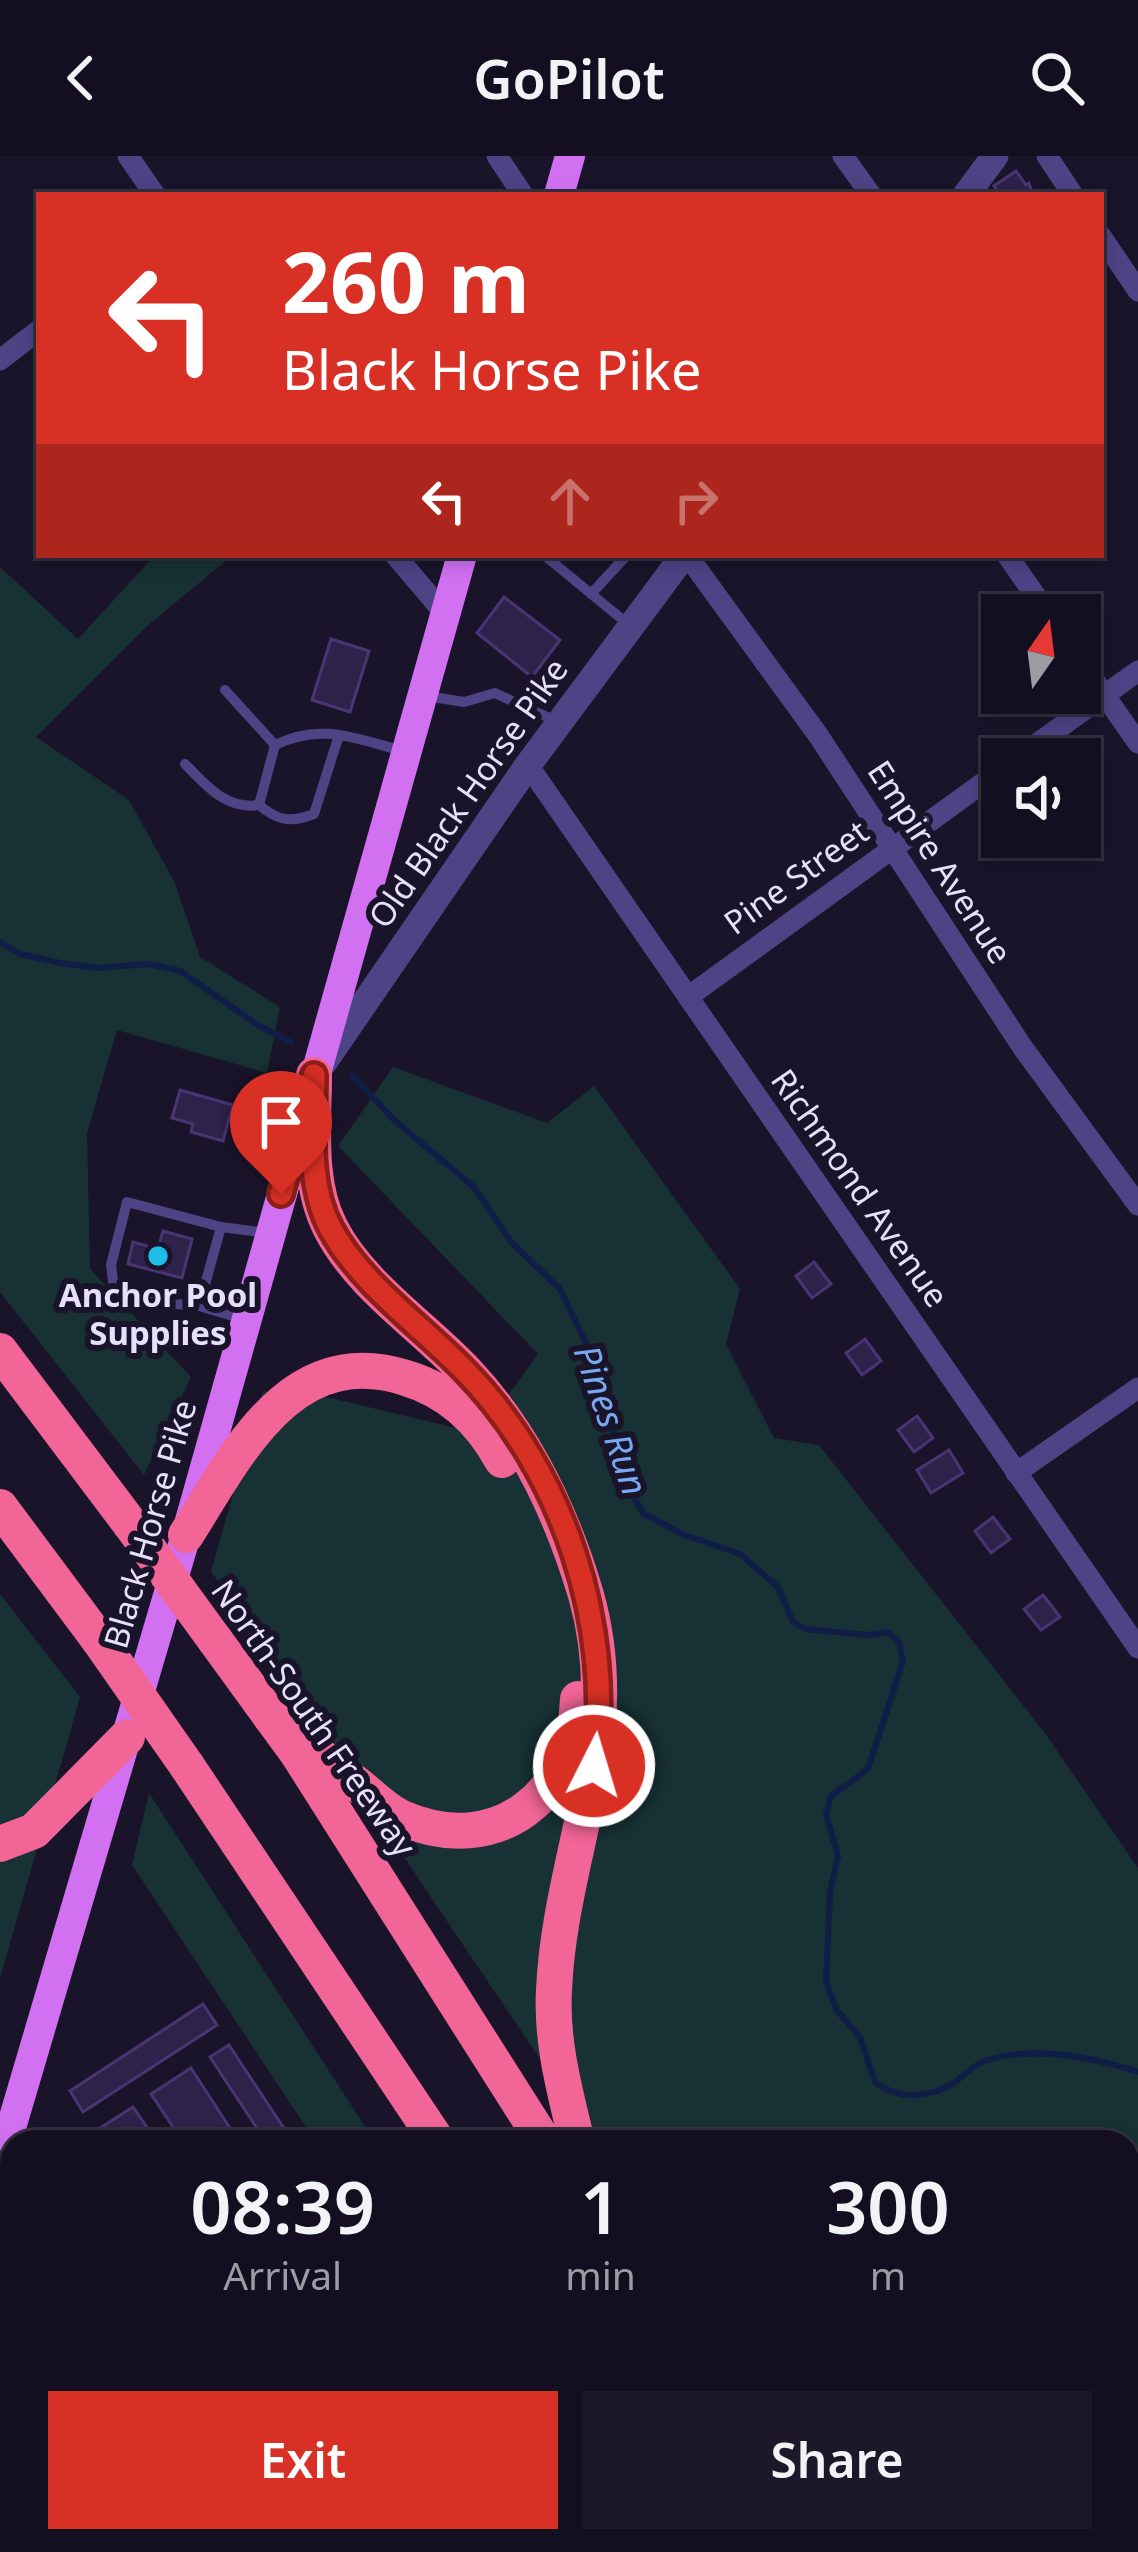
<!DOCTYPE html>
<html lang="en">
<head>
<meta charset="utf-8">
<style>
	body { margin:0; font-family:"Noto Sans",sans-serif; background:#1d1829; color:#f1f3f6; height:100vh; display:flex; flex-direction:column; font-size:45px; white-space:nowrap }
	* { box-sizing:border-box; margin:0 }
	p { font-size:39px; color:#9d9ca5 }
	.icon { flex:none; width:66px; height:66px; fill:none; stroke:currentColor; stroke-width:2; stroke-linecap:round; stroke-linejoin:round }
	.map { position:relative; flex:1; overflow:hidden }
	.side { position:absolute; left:0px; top:1974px; width:1140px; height:423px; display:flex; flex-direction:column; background:#140f20; border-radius:36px 36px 0 0; box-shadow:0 6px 18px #0003,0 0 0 3px #332f3e }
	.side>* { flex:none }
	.guide { position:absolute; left:36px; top:36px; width:1068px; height:366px; border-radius:0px; box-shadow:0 6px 18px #0003,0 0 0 3px #332f3e; background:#d93025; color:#fff; overflow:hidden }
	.needle { width:78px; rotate:14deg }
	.controls { position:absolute; left:981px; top:438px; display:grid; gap:24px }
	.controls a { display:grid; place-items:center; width:120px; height:120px; border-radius:0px; background:#140f20; box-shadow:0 6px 18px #0003,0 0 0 3px #332f3e; font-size:60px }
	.pin { position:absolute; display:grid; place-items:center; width:102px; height:102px; color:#fff; margin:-123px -51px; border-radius:50% 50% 50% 0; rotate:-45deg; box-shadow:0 0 12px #0007 }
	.pin .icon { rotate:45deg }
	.me { position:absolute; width:132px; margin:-66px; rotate:5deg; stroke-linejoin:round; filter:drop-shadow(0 0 9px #0008) }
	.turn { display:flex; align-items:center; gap:42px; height:252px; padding:0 48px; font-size:54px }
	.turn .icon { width:156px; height:156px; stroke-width:2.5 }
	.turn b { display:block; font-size:84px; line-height:102px }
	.lanes { display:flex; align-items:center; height:114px; padding:0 48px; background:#0003; justify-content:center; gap:60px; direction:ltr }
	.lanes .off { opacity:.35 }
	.eta { display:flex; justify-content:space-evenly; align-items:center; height:204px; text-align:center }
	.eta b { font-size:72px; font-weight:600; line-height:84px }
	.action { display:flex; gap:24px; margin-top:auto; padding:24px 48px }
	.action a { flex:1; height:138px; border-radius:0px; background:#d93025; color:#fff; font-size:48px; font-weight:600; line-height:138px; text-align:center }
	.action a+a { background:#1d1829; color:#f1f3f6 }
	header { display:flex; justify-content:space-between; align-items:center; height:156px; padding:0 48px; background:#140f20; font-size:54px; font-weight:600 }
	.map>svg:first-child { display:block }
	.green { fill:#173134 }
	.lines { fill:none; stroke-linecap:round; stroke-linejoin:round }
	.stream { stroke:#101d46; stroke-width:6 }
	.building { fill:#2e214a; stroke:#493573; stroke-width:3 }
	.service { stroke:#4e4385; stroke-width:10 }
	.minor { stroke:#4e4385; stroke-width:21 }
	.tertiary { stroke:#4e4385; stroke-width:27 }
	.primary { stroke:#d270f2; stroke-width:30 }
	.motorway { stroke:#f16597; stroke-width:36 }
	.motorway-bridge { stroke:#f16597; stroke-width:36 }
	.route-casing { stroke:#8d1f18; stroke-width:30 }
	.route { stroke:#d93025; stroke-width:21 }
	.poi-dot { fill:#1dbdeb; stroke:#1a142a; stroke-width:4.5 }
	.labels { text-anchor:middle; stroke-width:12; stroke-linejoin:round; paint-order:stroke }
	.street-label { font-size:33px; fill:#e6e0fc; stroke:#1a142a }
	.poi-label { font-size:33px; font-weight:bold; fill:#e6e0fc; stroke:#1a142a }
	.water-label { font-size:36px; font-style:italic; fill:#77aaf3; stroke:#1a142a }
</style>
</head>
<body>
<header><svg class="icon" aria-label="back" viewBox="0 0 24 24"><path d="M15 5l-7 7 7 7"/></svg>GoPilot<svg class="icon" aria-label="search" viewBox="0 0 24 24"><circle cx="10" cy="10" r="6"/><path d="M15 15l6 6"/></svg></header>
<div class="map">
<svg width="1138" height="2396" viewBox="0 0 1138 2396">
	<rect width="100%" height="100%" fill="#1a142a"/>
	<g class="green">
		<path d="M 155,399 L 213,399 L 227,404 L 147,470 L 36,581 L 129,644 L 175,727 L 200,801 L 280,851 L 267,917 L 117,874 L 87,977 L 90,1113 L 191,1221 L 144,1319 L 0,1136 L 0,411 L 78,483 Z"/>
		<path d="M 393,911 L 547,967 L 594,930 L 740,1133 L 726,1188 L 774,1282 L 819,1289 L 1044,1576 L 1138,1712 L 1138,2396 L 840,2396 L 833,2385 L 1128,2385 L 1128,1986 L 596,1986 L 211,1415 L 263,1235 L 310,1237 L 460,1273 L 507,1241 L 538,1198 L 338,990 Z"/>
		<path d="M 0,1438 L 80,1541 L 0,1823 Z"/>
		<path d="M 149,1637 L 375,1986 L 316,1986 L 132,1709 Z"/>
	</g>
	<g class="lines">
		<g class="stream">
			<path d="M 0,786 L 20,798 L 60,807 L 97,812 L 149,808 L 180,815 L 261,871 L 291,886"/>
			<path d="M 352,919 L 395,965 L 474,1031 L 512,1087 L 560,1133 L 593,1202 L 630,1334 L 643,1357 L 682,1378 L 740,1398 L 778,1431 L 793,1466 L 805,1473 L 868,1479 L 888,1476 L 899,1486 L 903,1505 L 868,1613 L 831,1640 L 826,1658 L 838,1700 L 830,1736 L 826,1825 L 836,1853 L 860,1881 L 875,1926 C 899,1945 931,1942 955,1926 C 966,1918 974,1908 987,1904 C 1034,1890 1092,1901 1138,1916"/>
		</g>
	</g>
	<g class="building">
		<path d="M 1016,15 L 1026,29 L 1029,27 L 1033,39 L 1000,39 L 994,30 Z"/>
		<path d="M 504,441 L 560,484 L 532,521 L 477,477 Z"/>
		<path d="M 331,483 L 369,495 L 350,556 L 312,544 Z"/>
		<path d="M 180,934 L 233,949 L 223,985 L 191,976 L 193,968 L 172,962 Z"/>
		<path d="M 163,1075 L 192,1083 L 182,1122 L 128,1108 L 133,1086 L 158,1093 Z"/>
		<path d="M 814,1106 L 831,1128 L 812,1142 L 796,1120 Z"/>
		<path d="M 865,1183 L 881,1205 L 862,1219 L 846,1197 Z"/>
		<path d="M 917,1260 L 933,1282 L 914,1296 L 898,1274 Z"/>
		<path d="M 949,1294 L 963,1317 L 931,1337 L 917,1314 Z"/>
		<path d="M 993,1361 L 1010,1383 L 991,1397 L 975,1375 Z"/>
		<path d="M 1043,1439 L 1060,1461 L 1041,1474 L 1024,1453 Z"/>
		<path d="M 203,1848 L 217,1869 L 83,1956 L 70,1935 Z"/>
		<path d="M 229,1889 L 293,1986 L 266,1986 L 210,1901 Z"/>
		<path d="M 191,1912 L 239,1986 L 183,1986 L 151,1938 Z"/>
		<path d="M 133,1951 L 157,1986 L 101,1986 L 94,1976 Z"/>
		<path d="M 265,2385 L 281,2385 L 283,2389 L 297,2385 L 303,2396 L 244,2396 Z"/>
	</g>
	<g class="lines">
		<g class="service">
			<path d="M 544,399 L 629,469"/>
			<path d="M 591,438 L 627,399"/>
			<path d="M 225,534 L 275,589"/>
			<path d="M 426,540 L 464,546 L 495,537 L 556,565"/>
			<path d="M 339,579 L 314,658 C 291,667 278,665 259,649 L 275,589 C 321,566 356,583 403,595"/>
			<path d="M 185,608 C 207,630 226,654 259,649"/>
			<path d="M 199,1150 L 164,1147 L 114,1132 L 111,1109 L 127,1046 L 221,1071"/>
			<path d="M 243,1163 L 199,1150 L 221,1071 L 267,1077"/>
			<path d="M 0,2039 L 12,2044"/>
			<path d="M 12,2331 L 8,2339 L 12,2356"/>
			<path d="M 319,2385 L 325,2396"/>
			<path d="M 489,2385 L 495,2396"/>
			<path d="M 193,2396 L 213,2385"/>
			<path d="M 455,2396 L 476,2385"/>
		</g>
		<g class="minor">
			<path d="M 128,0 L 155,39"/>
			<path d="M 497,0 L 523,39"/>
			<path d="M 843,0 L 871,39"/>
			<path d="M 1047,0 L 1073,39"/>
			<path d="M 1101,80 L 1138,135"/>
			<path d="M 0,204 L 39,174"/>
			<path d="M 395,399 L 446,459"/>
			<path d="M 687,399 L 818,579 L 1023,892 L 1138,1049"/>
			<path d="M 1007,399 L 1049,459"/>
			<path d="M 1080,504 L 1138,587"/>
			<path d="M 1016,603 L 1138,515"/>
			<path d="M 528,609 L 1138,1492"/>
			<path d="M 688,841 L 1002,613"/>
			<path d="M 1016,1317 L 1138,1232"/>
		</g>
		<g class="tertiary">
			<path d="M 966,39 L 995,0"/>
			<path d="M 324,906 L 528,609 L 684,399"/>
		</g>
		<g class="primary">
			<path d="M 559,39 L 570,0"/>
			<path d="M 0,2009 L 186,1379 L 462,399"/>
		</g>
		<g class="motorway">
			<path d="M 314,919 C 314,969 307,1026 330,1071 C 359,1129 423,1170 467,1217 C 525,1279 562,1358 586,1439 C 627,1582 560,1697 554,1834 C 551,1886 565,1936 577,1986"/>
			<path d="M 0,1195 L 131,1369"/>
			<path d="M 0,1351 L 99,1484"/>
			<path d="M 186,1379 C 237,1299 290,1185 406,1222 C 449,1235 481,1265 502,1304"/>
			<path d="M 215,1484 L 298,1598 L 544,1986"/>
			<path d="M 271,1561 C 300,1584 329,1607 358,1629 C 372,1640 386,1655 402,1662 C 496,1703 575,1640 578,1543"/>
			<path d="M 187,1610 L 438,1986"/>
			<path d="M 0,1688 L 34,1675 L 127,1581"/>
			<path d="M 679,2385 L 685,2396"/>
			<path d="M 778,2385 L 784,2396"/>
		</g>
		<g class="motorway-bridge">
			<path d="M 131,1369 L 215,1484"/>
			<path d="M 99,1484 L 187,1610"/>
		</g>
	</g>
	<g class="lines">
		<g class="route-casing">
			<path id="route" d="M 281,1038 L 314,919 C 314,969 306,1027 331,1073 C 361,1128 420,1169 463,1213 C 563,1314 615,1471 594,1610"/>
		</g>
		<use href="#route" class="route"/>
	</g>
	<circle class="poi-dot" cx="158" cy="1100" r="12"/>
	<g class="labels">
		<g class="street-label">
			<text transform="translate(468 637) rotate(-55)" y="12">Old Black Horse Pike</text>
			<text transform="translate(940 706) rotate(57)" y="12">Empire Avenue</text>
			<text transform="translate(796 721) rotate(-36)" y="12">Pine Street</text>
			<text transform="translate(860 1032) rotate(55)" y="12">Richmond Avenue</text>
			<text transform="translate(150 1368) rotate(-74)" y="12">Black Horse Pike</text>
			<text transform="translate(314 1562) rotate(55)" y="12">North-South Freeway</text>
		</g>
		<g class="poi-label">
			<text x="158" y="1151">Anchor Pool<tspan x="158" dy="38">Supplies</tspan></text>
		</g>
		<g class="water-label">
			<text transform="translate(611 1264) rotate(71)" y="13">Pines Run</text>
		</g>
	</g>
</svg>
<div class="controls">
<a><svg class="needle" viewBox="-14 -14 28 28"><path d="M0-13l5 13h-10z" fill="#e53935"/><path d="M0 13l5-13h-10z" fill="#9d9ca5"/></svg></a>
<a><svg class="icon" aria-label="sound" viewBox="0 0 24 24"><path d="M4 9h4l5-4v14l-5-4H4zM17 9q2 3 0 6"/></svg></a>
</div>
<div class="pin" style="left:281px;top:1038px;background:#d93025"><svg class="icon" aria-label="arrive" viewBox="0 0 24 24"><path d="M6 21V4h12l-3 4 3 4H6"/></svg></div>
<svg class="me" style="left:594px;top:1610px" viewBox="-20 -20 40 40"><circle r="17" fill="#d93025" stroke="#fff" stroke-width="3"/><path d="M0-11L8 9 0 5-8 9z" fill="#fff"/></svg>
<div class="guide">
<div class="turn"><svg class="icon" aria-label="left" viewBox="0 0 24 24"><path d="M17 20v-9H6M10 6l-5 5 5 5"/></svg><div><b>260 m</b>Black Horse Pike</div></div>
<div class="lanes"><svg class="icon" aria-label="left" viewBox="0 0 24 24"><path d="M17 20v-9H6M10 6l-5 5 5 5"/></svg><svg class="icon off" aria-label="ahead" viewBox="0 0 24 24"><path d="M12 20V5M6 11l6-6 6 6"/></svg><svg class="icon off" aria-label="right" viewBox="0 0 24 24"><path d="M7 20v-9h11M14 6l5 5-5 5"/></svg></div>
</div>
<section class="side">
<div class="eta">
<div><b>08:39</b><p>Arrival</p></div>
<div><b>1</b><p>min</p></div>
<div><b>300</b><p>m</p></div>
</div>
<div class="action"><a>Exit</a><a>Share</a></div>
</section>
</div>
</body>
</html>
